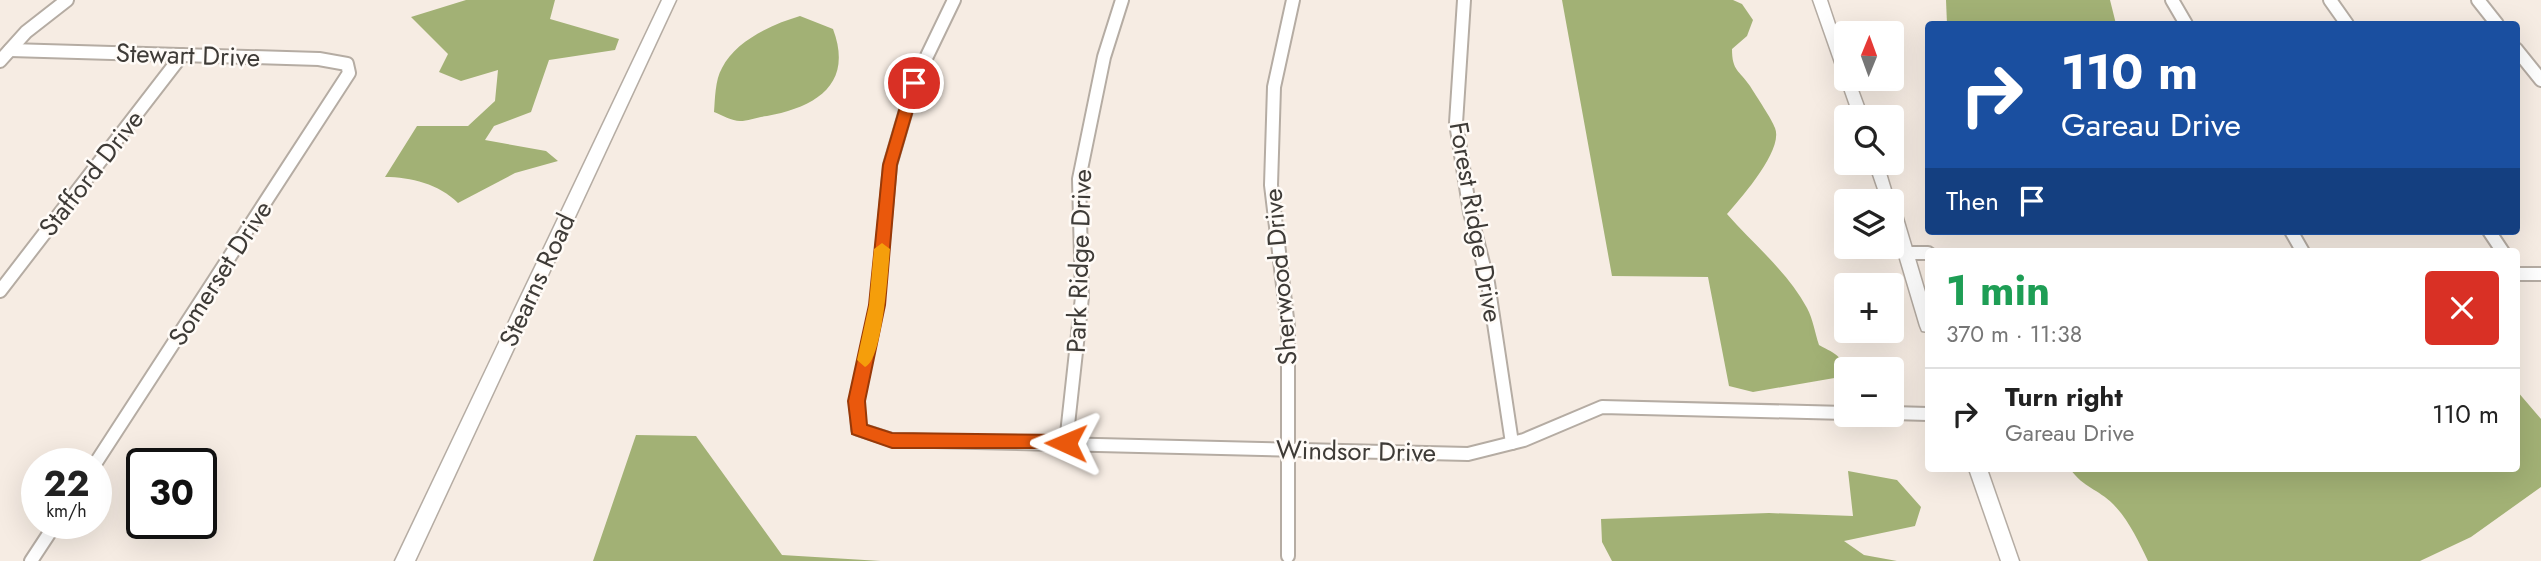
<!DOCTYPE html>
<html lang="en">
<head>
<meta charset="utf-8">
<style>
	body { margin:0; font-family:Jost,sans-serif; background:#f2f2f2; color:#222; height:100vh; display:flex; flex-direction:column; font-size:26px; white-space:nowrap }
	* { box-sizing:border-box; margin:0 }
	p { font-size:23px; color:#767676 }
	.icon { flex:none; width:38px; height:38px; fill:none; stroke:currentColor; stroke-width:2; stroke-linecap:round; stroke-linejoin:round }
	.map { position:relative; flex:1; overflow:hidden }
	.drawer { position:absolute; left:1925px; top:248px; width:595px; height:224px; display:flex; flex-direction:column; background:#fff; border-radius:7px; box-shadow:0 7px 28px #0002 }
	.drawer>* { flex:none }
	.hud { position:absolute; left:1925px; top:21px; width:595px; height:214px; border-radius:7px; box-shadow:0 7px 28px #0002; background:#1a4fa0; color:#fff; overflow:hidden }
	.needle { width:46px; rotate:1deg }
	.tools { position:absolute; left:1834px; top:21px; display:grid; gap:14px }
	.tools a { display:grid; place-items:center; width:70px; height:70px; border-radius:7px; background:#fff; box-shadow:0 7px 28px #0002; font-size:35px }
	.speed { position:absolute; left:21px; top:448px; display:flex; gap:14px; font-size:35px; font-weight:700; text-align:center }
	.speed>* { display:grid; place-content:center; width:91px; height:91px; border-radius:50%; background:#fff; box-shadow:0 7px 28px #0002; line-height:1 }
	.speed small { font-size:18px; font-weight:400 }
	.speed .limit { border:4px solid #111; border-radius:10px; background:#fff; color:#111 }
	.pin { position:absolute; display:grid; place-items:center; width:60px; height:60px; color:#fff; margin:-30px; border:4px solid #fff; border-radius:50%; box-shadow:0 2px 7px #0007 }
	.me { position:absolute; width:77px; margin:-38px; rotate:271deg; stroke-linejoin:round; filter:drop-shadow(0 0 5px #0008) }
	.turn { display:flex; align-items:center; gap:24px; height:147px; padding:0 21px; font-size:32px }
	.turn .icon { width:91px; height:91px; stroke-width:2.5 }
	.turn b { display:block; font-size:49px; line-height:60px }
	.then { display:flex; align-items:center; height:66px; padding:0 21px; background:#0003; gap:14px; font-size:26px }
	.round { display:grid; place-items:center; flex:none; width:74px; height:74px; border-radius:7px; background:#f2f2f2 }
	.overview { display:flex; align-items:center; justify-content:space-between; height:119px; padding:0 21px }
	h1 { font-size:42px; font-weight:700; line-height:52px; color:#1e9e55 }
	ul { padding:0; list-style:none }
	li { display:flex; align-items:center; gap:21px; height:91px; padding:0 21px; border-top:2px solid #e0e0e0 }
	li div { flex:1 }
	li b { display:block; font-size:26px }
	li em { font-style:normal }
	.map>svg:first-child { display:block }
	.forest { fill:#a2b175 }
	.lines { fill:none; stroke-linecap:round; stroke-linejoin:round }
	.street-casing { stroke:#b5aca3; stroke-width:16 }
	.secondary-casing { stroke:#b5aca3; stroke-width:3 }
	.primary-casing { stroke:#b5aca3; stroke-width:3 }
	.street { stroke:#fff; stroke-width:12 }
	.secondary { fill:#fff; fill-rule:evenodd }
	.primary { fill:#fff; fill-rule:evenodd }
	.route { fill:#ea580c; stroke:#983908; stroke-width:2 }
	.slow { fill:#f59e0b }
	.labels { text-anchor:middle; stroke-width:5; stroke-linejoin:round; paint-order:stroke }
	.street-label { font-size:26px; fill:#3e3b37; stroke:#fffbf7 }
</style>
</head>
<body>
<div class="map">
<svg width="2541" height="561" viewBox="0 0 2541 561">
	<rect width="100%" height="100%" fill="#f6ece3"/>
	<g class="forest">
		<path d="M 466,0 L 555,0 L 550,19 L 619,39 L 615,50 L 549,60 L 531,112 L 494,126 L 485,140 L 546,151 L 558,161 L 515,173 L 458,203 C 439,184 411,177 385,177 L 417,126 L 468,126 L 495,101 L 498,70 L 461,81 L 439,72 L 448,54 L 411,17 Z"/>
		<path d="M 1562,0 L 1733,0 L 1742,4 L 1753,20 L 1747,36 L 1732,49 C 1732,71 1739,70 1750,86 C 1756,96 1772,119 1775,128 C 1784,150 1740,199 1727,214 C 1754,245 1787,271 1807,308 C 1813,319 1815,333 1819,345 C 1836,354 1846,358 1846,376 L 1753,392 L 1729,386 L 1708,277 L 1612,276 Z"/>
		<path d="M 1946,0 L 2110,0 L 2116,24 L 1947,24 Z"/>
		<path d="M 800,16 L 833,29 C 854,85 815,107 767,116 C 758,117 748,121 740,121 C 732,121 722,115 714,112 C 715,99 715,80 722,68 C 736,40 773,24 800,16 Z"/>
		<path d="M 2517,391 L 2541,419 L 2541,487 L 2471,537 L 2420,561 L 2148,561 C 2139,542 2128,519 2113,504 C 2098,489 2084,488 2070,469 L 2516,469 Z"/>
		<path d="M 636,435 L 696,436 L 782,555 L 881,561 L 593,561 Z"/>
		<path d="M 1848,471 L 1897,480 L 1921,507 L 1915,526 L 1844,541 L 1864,555 L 1897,561 L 1612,561 L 1602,542 L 1601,519 L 1769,513 L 1853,516 Z"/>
	</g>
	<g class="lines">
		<g class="street-casing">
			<g id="street">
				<path d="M 954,0 L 914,83 L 890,165 L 877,305 L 856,401 L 858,429 L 892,440 L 1468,454 L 1524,440 L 1602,407 L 1846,413"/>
				<path d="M 1464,0 L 1456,123 L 1470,212 L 1488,283 L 1512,443"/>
				<path d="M 2172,0 L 2186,24"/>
				<path d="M 2330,0 L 2347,24"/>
				<path d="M 2478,0 L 2497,24"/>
				<path d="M 2516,49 L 2541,80"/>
				<path d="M 10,50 L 319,59 L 347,64 L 349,73 L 95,464"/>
				<path d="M 0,61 L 26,32 L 67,0"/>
				<path d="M 2291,231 L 2303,252"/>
				<path d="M 2489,231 L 2503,252"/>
				<path d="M 1907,253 L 1928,253"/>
				<path d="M 2516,274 L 2541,274"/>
				<path d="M 0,291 L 182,55"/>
				<path d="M 1892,413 L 1928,414"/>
				<path d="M 1066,443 L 1082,297 L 1079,179 L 1104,57 L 1122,0"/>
				<path d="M 1288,556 L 1288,327 L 1271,185 L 1274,87 L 1293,0"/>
				<path d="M 31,561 L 56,523"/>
			</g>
		</g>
		<g class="secondary-casing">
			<g id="secondary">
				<path d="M 1813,0 L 1827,0 L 1846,57 L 1846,79 L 1854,79 L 1868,117 L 1854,117 Z"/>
				<path d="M 1869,163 L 1883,163 L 1895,203 L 1900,208 L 1928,302 L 1928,332 L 1922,331 L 1920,326 L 1892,232 L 1892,201 L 1882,201 Z"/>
				<path d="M 1969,469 L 1987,469 L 2019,561 L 2001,561 Z"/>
			</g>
		</g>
		<g class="primary-casing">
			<path id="primary" d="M 662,0 L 676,0 L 415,561 L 395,561 Z"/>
		</g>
		<use href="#street" class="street"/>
		<use href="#secondary" class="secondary"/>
		<use href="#primary" class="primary"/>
	</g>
	<path class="route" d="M 914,78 L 921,83 L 897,165 L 885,305 L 865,401 L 867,425 L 892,433 L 1066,435 L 1073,438 L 1075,443 L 1073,448 L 892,448 L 852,434 L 848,401 L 869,305 L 883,165 L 907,83 Z"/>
	<path class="slow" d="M 882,243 L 890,249 C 888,269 883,361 865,367 L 857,360 L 869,305 L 874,249 Z"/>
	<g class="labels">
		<g class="street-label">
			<text transform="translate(188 55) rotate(2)" y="9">Stewart Drive</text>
			<text transform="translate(91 173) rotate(-52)" y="9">Stafford Drive</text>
			<text transform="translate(1476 222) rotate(80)" y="9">Forest Ridge Drive</text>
			<text transform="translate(1079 261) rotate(-88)" y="9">Park Ridge Drive</text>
			<text transform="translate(220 273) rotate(-57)" y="9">Somerset Drive</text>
			<text transform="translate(1280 277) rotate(-95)" y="9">Sherwood Drive</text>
			<text transform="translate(537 280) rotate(-65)" y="9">Stearns Road</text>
			<text transform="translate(1356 451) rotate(1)" y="9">Windsor Drive</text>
		</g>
	</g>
</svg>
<div class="tools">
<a><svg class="needle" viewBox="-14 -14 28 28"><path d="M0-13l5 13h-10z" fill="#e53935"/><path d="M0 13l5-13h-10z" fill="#767676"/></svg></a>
<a><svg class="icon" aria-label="search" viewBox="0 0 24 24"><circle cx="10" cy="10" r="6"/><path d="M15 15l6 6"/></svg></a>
<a><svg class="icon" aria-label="layers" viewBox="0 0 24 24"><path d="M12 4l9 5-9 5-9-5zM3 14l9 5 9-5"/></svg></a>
<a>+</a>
<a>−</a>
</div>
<div class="speed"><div>22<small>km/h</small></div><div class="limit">30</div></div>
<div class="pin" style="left:914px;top:83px;background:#d93025"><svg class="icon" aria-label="arrive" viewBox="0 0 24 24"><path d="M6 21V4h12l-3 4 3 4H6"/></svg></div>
<svg class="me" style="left:1066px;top:443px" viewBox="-20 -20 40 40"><path d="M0-17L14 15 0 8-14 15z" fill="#ea580c" stroke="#fff" stroke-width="4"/></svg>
<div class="hud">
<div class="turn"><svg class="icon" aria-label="right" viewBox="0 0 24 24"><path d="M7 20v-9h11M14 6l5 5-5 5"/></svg><div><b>110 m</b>Gareau Drive</div></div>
<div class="then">Then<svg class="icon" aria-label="arrive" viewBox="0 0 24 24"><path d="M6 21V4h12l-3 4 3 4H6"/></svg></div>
</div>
<section class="drawer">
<div class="overview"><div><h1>1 min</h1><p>370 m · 11:38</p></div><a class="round" style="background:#d93025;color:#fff"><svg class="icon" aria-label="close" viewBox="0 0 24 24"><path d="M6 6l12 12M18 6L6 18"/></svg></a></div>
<ul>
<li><svg class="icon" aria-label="right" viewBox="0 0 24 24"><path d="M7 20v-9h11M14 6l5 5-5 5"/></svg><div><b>Turn right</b><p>Gareau Drive</p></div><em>110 m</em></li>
</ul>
</section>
</div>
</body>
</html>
